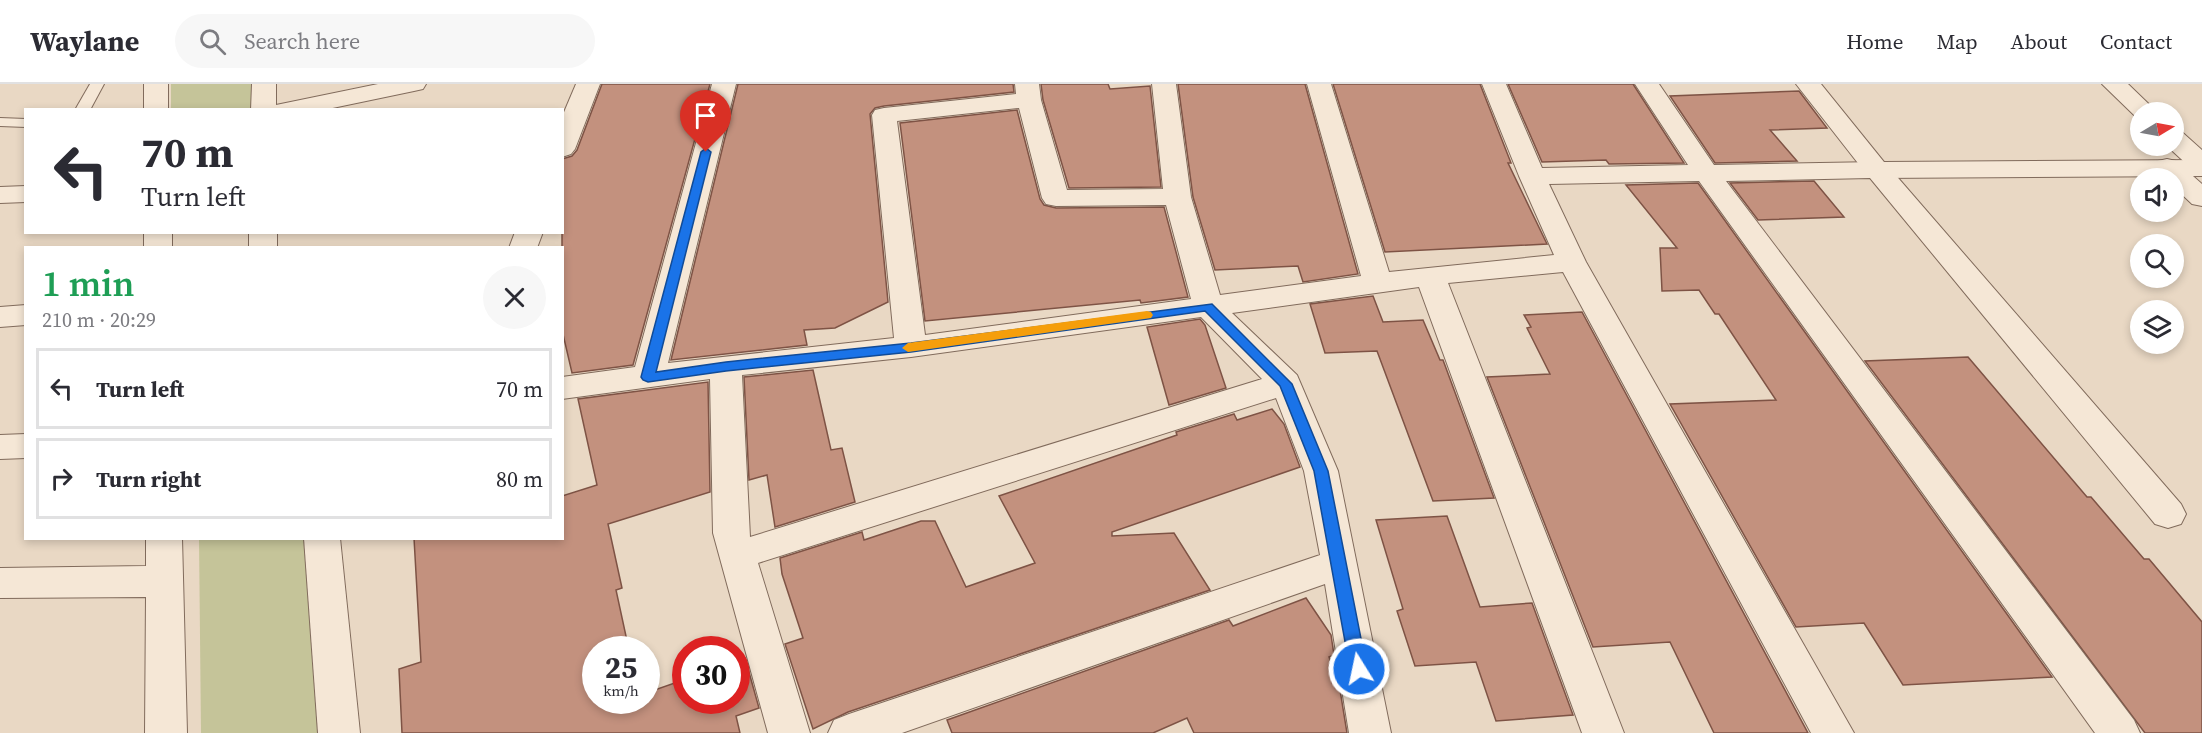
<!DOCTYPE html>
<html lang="en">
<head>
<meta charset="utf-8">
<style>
	body { margin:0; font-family:"Source Serif 4",serif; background:#f7f7f7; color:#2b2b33; height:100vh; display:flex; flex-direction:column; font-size:22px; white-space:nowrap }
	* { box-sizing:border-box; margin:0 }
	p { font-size:20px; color:#7c7c81 }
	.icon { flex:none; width:33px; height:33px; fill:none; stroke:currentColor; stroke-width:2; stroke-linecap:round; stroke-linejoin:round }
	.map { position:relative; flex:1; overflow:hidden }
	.drawer { position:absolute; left:24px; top:162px; width:540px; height:294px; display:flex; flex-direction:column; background:#fff; border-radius:0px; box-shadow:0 3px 9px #0003 }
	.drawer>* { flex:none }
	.guide { position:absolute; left:24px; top:24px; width:540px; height:126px; border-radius:0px; box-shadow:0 3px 9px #0003; background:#fff; color:#2b2b33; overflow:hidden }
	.needle { width:39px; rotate:80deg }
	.tools { position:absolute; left:2130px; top:18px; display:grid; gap:12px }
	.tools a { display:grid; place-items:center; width:54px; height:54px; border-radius:50%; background:#fff; box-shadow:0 3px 9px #0003; font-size:30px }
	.speed { position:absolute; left:582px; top:552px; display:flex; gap:12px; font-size:30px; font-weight:700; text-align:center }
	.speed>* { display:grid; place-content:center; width:78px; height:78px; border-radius:50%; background:#fff; box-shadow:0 3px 9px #0003; line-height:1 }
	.speed small { font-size:15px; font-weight:400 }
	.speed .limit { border:9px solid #d22; background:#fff; color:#111 }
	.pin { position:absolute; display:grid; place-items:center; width:51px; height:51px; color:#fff; margin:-62px -26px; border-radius:50% 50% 50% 0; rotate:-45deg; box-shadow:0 0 6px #0007 }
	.pin .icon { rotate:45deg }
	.me { position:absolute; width:66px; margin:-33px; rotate:350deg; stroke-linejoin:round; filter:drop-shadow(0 0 4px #0008) }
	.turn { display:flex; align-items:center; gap:21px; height:126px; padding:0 18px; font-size:27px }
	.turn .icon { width:78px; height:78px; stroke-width:2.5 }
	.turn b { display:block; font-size:42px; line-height:51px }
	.round { display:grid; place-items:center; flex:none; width:63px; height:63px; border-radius:32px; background:#f7f7f7 }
	.head { display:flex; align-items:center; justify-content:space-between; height:102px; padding:0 18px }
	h1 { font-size:36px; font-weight:600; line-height:45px; color:#1e9e55 }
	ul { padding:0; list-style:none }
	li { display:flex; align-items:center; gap:18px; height:81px; margin:0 12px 9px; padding:0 6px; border:3px solid #e1e1e2; border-radius:0px }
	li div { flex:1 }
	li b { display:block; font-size:22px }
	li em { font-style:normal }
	header { display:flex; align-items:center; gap:36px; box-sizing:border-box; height:84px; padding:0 30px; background:#fff; border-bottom:2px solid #e1e1e2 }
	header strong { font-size:28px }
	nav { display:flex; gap:33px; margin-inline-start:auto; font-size:21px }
	.search { width:420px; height:54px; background:#f7f7f7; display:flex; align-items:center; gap:15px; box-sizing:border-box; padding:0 21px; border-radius:33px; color:#7c7c81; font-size:22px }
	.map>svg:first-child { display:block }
	.green { fill:#c5c499 }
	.building { fill:#c3917e; stroke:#7e5345; stroke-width:1.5 }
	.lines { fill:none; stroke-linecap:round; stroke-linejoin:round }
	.service-casing { stroke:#816b5c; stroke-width:2 }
	.minor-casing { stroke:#816b5c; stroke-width:2 }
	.tertiary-casing { stroke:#816b5c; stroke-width:2 }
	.service { fill:#f5e7d6; fill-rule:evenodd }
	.minor { fill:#f5e7d6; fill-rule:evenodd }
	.tertiary { fill:#f5e7d6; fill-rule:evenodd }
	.route { fill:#1a73e8; stroke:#114b97; stroke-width:1.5 }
	.slow { fill:#f59e0b }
</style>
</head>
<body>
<header>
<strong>Waylane</strong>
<div class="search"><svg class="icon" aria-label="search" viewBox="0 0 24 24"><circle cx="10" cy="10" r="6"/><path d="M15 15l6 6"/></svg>Search here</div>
<nav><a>Home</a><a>Map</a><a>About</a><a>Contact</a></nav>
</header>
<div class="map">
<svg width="2202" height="649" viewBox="0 0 2202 649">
	<rect width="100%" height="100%" fill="#e9d8c4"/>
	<g class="green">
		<path d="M 171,0 L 254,0 L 256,25 L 171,25 Z"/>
		<path d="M 199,455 L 309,455 L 324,649 L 201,649 Z"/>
	</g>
	<g class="building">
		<path d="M 602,0 L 710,0 L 633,281 L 572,289 L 562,246 L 562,75 L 572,72 L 577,66 Z"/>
		<path d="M 738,0 L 1013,0 L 1014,8 L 884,22 L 875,24 L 870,30 L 888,218 L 835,244 L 804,246 L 807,261 L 671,276 Z"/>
		<path d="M 1041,0 L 1108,0 L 1110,5 L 1150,2 L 1161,103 L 1069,104 L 1043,16 Z"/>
		<path d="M 1178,0 L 1305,0 L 1358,190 L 1303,198 L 1298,182 L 1215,186 L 1193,113 Z"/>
		<path d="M 1333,0 L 1480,0 L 1511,79 L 1508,79 L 1547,160 L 1385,168 Z"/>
		<path d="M 1508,0 L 1633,0 L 1684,79 L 1609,80 L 1606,76 L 1542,78 Z"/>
		<path d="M 1799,7 L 1827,44 L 1770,46 L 1797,77 L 1715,79 L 1670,12 Z"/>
		<path d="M 1017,26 L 1040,115 L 1044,121 L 1056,124 L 1164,123 L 1188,213 L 1141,219 L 1140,216 L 925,237 L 900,39 Z"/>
		<path d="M 1814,97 L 1844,133 L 1758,136 L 1730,99 Z"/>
		<path d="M 1698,99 L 2052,593 L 1903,601 L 1864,539 L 1796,543 L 1670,320 L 1776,316 L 1719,230 L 1715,230 L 1699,206 L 1662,207 L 1660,164 L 1677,164 L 1626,101 Z"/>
		<path d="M 1373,212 L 1383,238 L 1423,236 L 1440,276 L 1443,276 L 1494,414 L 1433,417 L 1377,267 L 1325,269 L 1310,220 Z"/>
		<path d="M 1582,228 L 1808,649 L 1714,649 L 1670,558 L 1593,563 L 1487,293 L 1550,290 L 1527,244 L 1531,243 L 1524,231 Z"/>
		<path d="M 1200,235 L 1205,241 L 1226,304 L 1169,321 L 1147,243 Z"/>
		<path d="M 1968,273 L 2087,413 L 2091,413 L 2144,475 L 2149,475 L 2202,538 L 2202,649 L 2145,649 L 1865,277 Z"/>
		<path d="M 813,286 L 831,366 L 842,364 L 855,418 L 775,443 L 767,391 L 749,396 L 744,293 Z"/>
		<path d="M 708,298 L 710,408 L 608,440 L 622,504 L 616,506 L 629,566 L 596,566 L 596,616 L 646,616 L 646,609 L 686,595 L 686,616 L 736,616 L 736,577 L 745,574 L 759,624 L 736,632 L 740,649 L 402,649 L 399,585 L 421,578 L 414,454 L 562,454 L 562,412 L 597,401 L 578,315 Z"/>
		<path d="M 1272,325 L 1284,340 L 1300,383 L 1112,448 L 1112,452 L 1174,449 L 1210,506 L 848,628 L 813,645 L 785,560 L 803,554 L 782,490 L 780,474 L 862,448 L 864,456 L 921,437 L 935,437 L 966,503 L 1035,479 L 999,412 L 1177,351 L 1176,348 L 1234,330 L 1237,336 Z"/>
		<path d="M 1447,432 L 1480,523 L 1532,519 L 1573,631 L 1496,637 L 1476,578 L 1415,582 L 1397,527 L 1403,525 L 1376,436 Z"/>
		<path d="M 1306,514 L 1331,551 L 1334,571 L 1329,573 L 1339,600 L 1347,649 L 1194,649 L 1187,634 L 1153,649 L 952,649 L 947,636 L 1229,536 L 1233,542 Z"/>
	</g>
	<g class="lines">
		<g class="service-casing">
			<g id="service">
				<path d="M 90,0 L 104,0 L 90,26 L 75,26 Z"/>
				<path d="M 0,34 L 26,35 L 26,43 L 0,42 Z"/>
			</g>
		</g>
		<g class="minor-casing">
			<g id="minor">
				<rect x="144" y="0" width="24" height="26"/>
				<path d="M 252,0 L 276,0 L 276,21 L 378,0 L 426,0 L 423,5 L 414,7 L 323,26 L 251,26 Z"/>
				<path d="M 576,0 L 600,0 L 575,65 L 571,70 L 562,73 L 562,33 Z"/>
				<path d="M 712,0 L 736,0 L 668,279 L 894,254 L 872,31 L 875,26 L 884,24 L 1016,10 L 1015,0 L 1039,0 L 1041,16 L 1067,106 L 1163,105 L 1152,0 L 1176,0 L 1191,113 L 1220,211 L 1361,192 L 1307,0 L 1331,0 L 1389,188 L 1554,171 L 1519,92 L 1482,0 L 1506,0 L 1542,84 L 1688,81 L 1635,0 L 1659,0 L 1714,81 L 1877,78 L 1886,80 L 2181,420 L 2186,430 L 2181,440 L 2168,444 L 2155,440 L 1870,94 L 1726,97 L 2134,636 L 2140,649 L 2095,649 L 1699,97 L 1549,100 L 1586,178 L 1854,649 L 1811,649 L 1563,188 L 1448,199 L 1624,649 L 1582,649 L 1419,203 L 1232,229 L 1297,291 L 1338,387 L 1391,649 L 1349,649 L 1325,500 L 902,649 L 828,649 L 834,636 L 849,630 L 1320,471 L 1304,387 L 1276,314 L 758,479 L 810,649 L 768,649 L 713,449 L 710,295 L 562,315 L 562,293 L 635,283 ZM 1019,24 L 1042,114 L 1046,120 L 1056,122 L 1166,121 L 1191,215 L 925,251 L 897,37 ZM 1201,233 L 1262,295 L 750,453 L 742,291 L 911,273 Z"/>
				<path d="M 2102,0 L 2128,0 L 2157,28 L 2140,28 L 2140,34 L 2136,33 Z"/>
				<path d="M 2174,46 L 2183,49 L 2202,66 L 2202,88 L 2193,86 L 2167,62 L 2174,62 Z"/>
				<path d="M 2167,75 L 2176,77 L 2202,100 L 2202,122 L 2192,120 L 2174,103 L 2174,94 L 2164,94 L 2154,83 L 2158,77 Z"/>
				<path d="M 26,102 L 26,118 L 0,119 L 0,103 Z"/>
				<rect x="144" y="148" width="28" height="16"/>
				<rect x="249" y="148" width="28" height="16"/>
				<path d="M 515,148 L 543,148 L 537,164 L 509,164 Z"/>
				<path d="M 26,221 L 26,241 L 0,243 L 0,223 Z"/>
				<path d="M 26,350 L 26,374 L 0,375 L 0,351 Z"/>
				<path d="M 146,454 L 182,454 L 187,649 L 145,649 L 146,513 L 0,514 L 0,484 L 146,482 Z"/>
				<path d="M 304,454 L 340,454 L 360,649 L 318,649 Z"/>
			</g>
		</g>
		<g class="tertiary-casing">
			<path id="tertiary" d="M 1796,0 L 1821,0 L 1884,78 L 2202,76 L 2202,92 L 1877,94 L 1868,92 Z"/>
		</g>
		<use href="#service" class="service"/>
		<use href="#minor" class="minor"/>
		<use href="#tertiary" class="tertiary"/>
	</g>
	<path class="route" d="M 706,64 L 711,68 L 656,288 L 726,278 L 911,259 L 1212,220 L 1292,300 L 1328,387 L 1367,585 L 1364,590 L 1359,592 L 1353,590 L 1350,585 L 1314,387 L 1280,302 L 1205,227 L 911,268 L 726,287 L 648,298 L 643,296 L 641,293 L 701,68 Z"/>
	<path class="slow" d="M 1147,227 L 1151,228 L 1153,231 L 1151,234 L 908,268 L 902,264 L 908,259 Z"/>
</svg>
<div class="tools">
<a><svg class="needle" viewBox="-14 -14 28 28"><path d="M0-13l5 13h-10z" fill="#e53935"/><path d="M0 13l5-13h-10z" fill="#7c7c81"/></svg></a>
<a><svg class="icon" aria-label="sound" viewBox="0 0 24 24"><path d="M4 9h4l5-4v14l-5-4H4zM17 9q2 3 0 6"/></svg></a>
<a><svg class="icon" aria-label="search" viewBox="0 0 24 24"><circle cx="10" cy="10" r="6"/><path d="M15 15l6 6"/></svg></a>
<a><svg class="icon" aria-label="layers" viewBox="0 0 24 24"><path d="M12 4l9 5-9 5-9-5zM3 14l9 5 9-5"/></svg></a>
</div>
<div class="speed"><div>25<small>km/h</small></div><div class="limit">30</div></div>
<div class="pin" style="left:706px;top:68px;background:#d93025"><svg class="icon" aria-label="arrive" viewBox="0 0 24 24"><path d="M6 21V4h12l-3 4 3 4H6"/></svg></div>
<svg class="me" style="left:1359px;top:585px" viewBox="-20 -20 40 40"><circle r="17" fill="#1a73e8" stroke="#fff" stroke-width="3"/><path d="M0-11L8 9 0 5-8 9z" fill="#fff"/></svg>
<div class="guide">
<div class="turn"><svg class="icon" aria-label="left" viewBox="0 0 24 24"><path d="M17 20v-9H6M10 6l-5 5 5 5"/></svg><div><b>70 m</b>Turn left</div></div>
</div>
<section class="drawer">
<div class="head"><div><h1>1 min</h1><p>210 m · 20:29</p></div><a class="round"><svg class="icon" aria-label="close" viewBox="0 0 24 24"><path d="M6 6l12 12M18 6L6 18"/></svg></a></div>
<ul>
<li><svg class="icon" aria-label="left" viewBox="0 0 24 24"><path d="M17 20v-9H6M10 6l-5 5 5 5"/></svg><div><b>Turn left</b></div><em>70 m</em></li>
<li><svg class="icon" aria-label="right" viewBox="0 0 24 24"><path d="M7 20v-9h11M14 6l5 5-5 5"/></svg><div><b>Turn right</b></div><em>80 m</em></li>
</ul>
</section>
</div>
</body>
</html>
